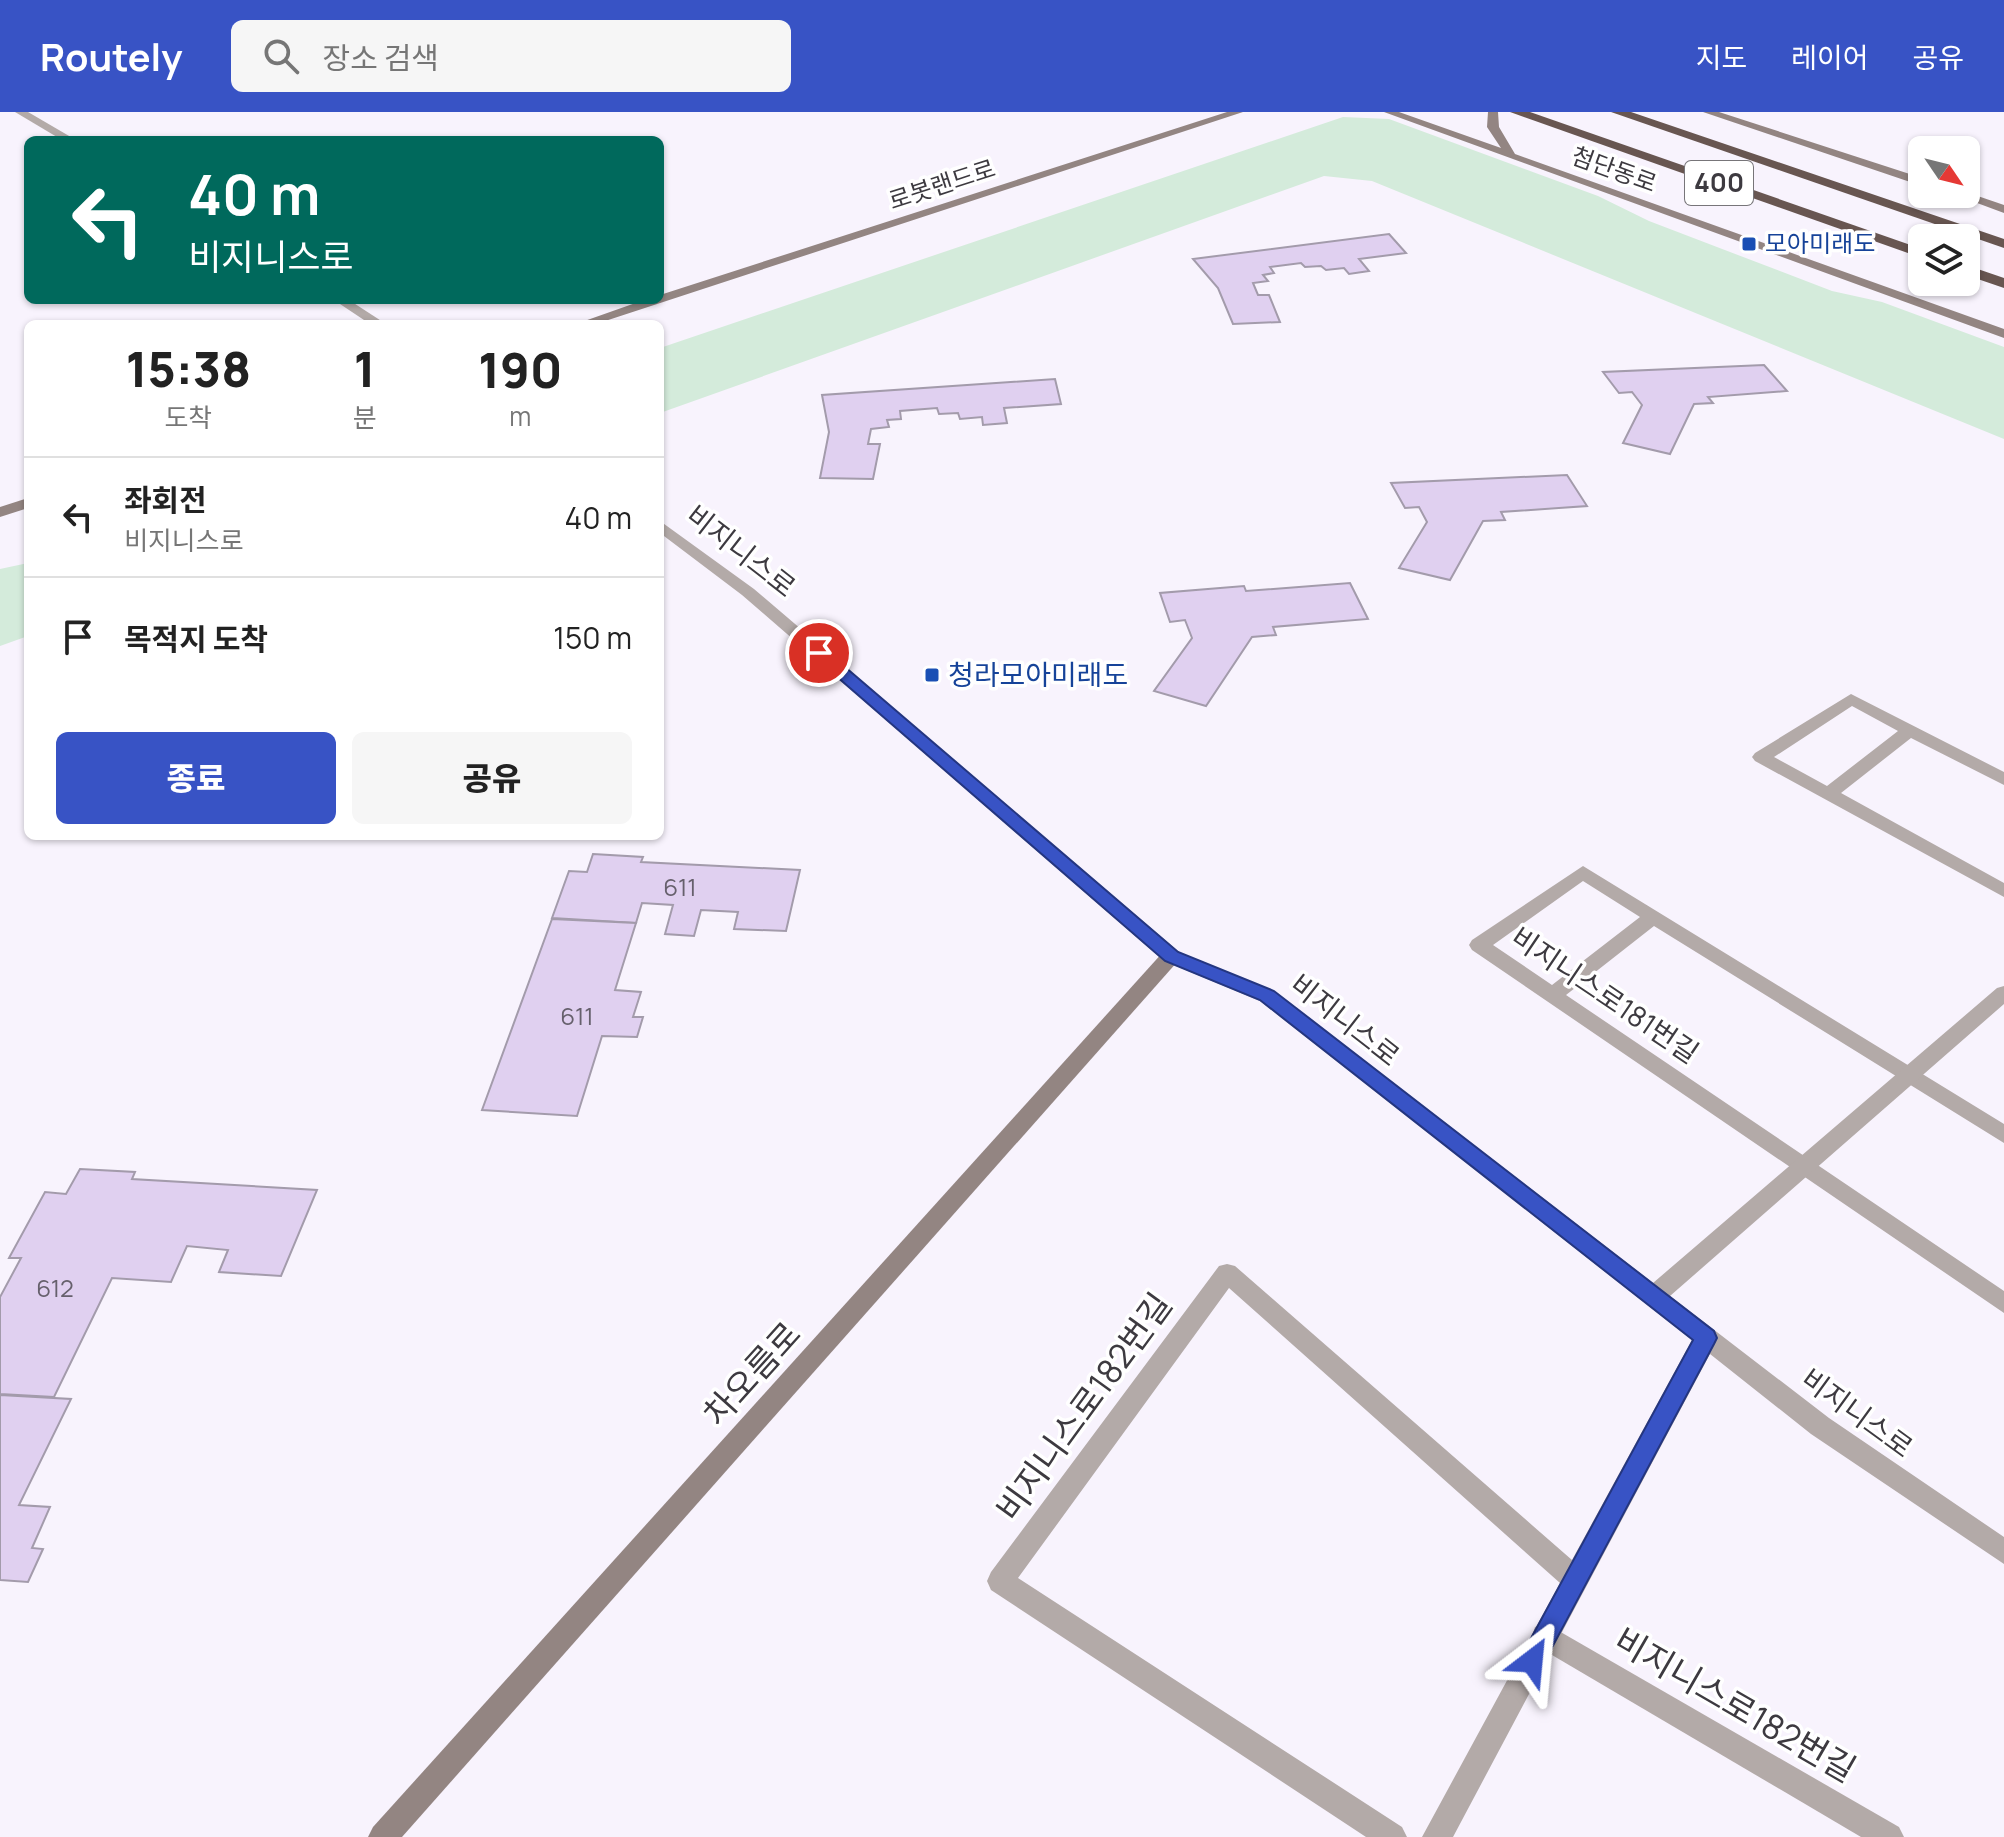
<!DOCTYPE html>
<html lang="ko">
<head>
<meta charset="utf-8">
<style>
	body { margin:0; font-family:Manrope,"Noto Sans KR",sans-serif; background:#f6f6f6; color:#222; height:100vh; display:flex; flex-direction:column; font-size:30px; white-space:nowrap }
	* { box-sizing:border-box; margin:0 }
	p { font-size:26px; color:#767676 }
	.icon { flex:none; width:44px; height:44px; fill:none; stroke:currentColor; stroke-width:2; stroke-linecap:round; stroke-linejoin:round }
	.map { position:relative; flex:1; overflow:hidden }
	.side { position:absolute; left:24px; top:208px; width:640px; height:520px; display:flex; flex-direction:column; background:#fff; border-radius:12px; box-shadow:0 2px 6px #0004 }
	.side>* { flex:none }
	.top-card { position:absolute; left:24px; top:24px; width:640px; height:168px; border-radius:12px; box-shadow:0 2px 6px #0004; background:#00695c; color:#fff; overflow:hidden }
	.needle { width:52px; rotate:125deg }
	.fabs { position:absolute; left:1908px; top:24px; display:grid; gap:16px }
	.fabs a { display:grid; place-items:center; width:72px; height:72px; border-radius:12px; background:#fff; box-shadow:0 2px 6px #0004; font-size:40px }
	.pin { position:absolute; display:grid; place-items:center; width:68px; height:68px; color:#fff; margin:-34px; border:4px solid #fff; border-radius:50%; box-shadow:0 2px 8px #0007 }
	.me { position:absolute; width:88px; margin:-44px; rotate:29deg; stroke-linejoin:round; filter:drop-shadow(0 0 6px #0008) }
	.turn { display:flex; align-items:center; gap:28px; height:168px; padding:0 32px; font-size:36px }
	.turn .icon { width:104px; height:104px; stroke-width:2.5 }
	.turn b { display:block; font-size:56px; line-height:68px }
	.eta { display:flex; justify-content:space-evenly; align-items:center; height:136px; text-align:center }
	.eta b { font-size:48px; font-weight:800; line-height:56px }
	.action { display:flex; gap:16px; margin-top:auto; padding:16px 32px }
	.action a { flex:1; height:92px; border-radius:12px; background:#3853c5; color:#fff; font-size:32px; font-weight:800; line-height:92px; text-align:center }
	.action a+a { background:#f6f6f6; color:#222 }
	ul { padding:0; list-style:none }
	li { display:flex; align-items:center; gap:24px; height:120px; padding:0 32px; border-top:2px solid #e0e0e0 }
	li div { flex:1 }
	li b { display:block; font-size:30px }
	li em { font-style:normal }
	header { display:flex; align-items:center; gap:48px; box-sizing:border-box; height:112px; padding:0 40px; background:#3853c5; color:#fff }
	header strong { font-size:38px }
	nav { display:flex; gap:44px; margin-inline-start:auto; font-size:28px }
	.search { width:560px; height:72px; background:#f6f6f6; display:flex; align-items:center; gap:20px; box-sizing:border-box; padding:0 28px; border-radius:12px; color:#767676; font-size:30px }
	.map>svg:first-child { display:block }
	.green { fill:#d4ebdb }
	.building { fill:#e0d0f0; stroke:#a39bab; stroke-width:2 }
	.lines { fill:none; stroke-linecap:round; stroke-linejoin:round }
	.lane { fill:#b3aaa8; fill-rule:evenodd }
	.street { fill:#b3aaa8; fill-rule:evenodd }
	.secondary { fill:#938582; fill-rule:evenodd }
	.highway { fill:#685651; fill-rule:evenodd }
	.route { fill:#3853c5; stroke:#243680; stroke-width:2 }
	.transit-dot { fill:#1a4fb4; stroke:#fff; stroke-width:3 }
	.labels { text-anchor:middle; stroke-width:7; stroke-linejoin:round; paint-order:stroke }
	.far-street-label { font-size:24px; fill:#3d3a40; stroke:#fff }
	.far-transit-label { font-size:24px; fill:#164399; stroke:#fff; text-anchor:start }
	.number-label { font-size:24px; fill:#66606c }
	.shield { fill:#fff; stroke:#777579; stroke-width:2 }
	.shield-label { font-size:26px; font-weight:bold; fill:#3d3a40 }
	.street-label { font-size:28px; fill:#3d3a40; stroke:#fff }
	.transit-label { font-size:28px; fill:#164399; stroke:#fff; text-anchor:start }
	.near-street-label { font-size:34px; fill:#3d3a40; stroke:#fff }
</style>
</head>
<body>
<header>
<strong>Routely</strong>
<div class="search"><svg class="icon" aria-label="search" viewBox="0 0 24 24"><circle cx="10" cy="10" r="6"/><path d="M15 15l6 6"/></svg>장소 검색</div>
<nav><a>지도</a><a>레이어</a><a>공유</a></nav>
</header>
<div class="map">
<svg width="2004" height="1725" viewBox="0 0 2004 1725">
	<rect width="100%" height="100%" fill="#f8f3fd"/>
	<g class="green">
		<path d="M 1343,5 L 1389,7 L 1598,84 L 1649,109 L 1832,179 L 1882,190 L 2004,235 L 2004,327 L 1372,69 L 1324,64 L 660,301 L 660,236 Z"/>
		<path d="M 28,451 L 28,524 L 0,534 L 0,457 Z"/>
	</g>
	<g class="building">
		<path d="M 1389,122 L 1406,141 L 1359,147 L 1369,159 L 1349,162 L 1344,156 L 1326,158 L 1321,154 L 1305,155 L 1301,151 L 1270,155 L 1274,161 L 1263,163 L 1268,169 L 1253,171 L 1258,183 L 1269,183 L 1280,210 L 1233,212 L 1218,176 L 1193,147 Z"/>
		<path d="M 1764,253 L 1787,279 L 1708,285 L 1713,291 L 1694,292 L 1670,342 L 1623,331 L 1642,293 L 1632,280 L 1619,281 L 1603,260 Z"/>
		<path d="M 1055,267 L 1061,292 L 1004,296 L 1007,311 L 983,313 L 982,305 L 960,307 L 958,301 L 939,302 L 937,296 L 900,299 L 901,307 L 887,308 L 889,315 L 871,317 L 868,332 L 880,332 L 873,367 L 820,366 L 829,320 L 822,283 Z"/>
		<path d="M 1567,363 L 1587,394 L 1501,400 L 1505,408 L 1483,409 L 1450,468 L 1399,456 L 1427,410 L 1419,395 L 1405,396 L 1391,371 Z"/>
		<path d="M 1350,471 L 1368,507 L 1273,515 L 1276,523 L 1252,525 L 1206,594 L 1154,579 L 1192,526 L 1185,508 L 1170,510 L 1160,481 L 1244,474 L 1246,479 Z"/>
		<path d="M 593,742 L 643,745 L 641,750 L 800,758 L 786,819 L 734,817 L 738,800 L 701,798 L 694,824 L 665,822 L 673,793 L 642,791 L 636,811 L 552,806 L 569,759 L 587,760 Z"/>
		<path d="M 552,807 L 636,811 L 615,878 L 641,880 L 633,905 L 643,905 L 637,925 L 602,924 L 577,1004 L 482,998 Z"/>
		<path d="M 80,1057 L 135,1060 L 132,1067 L 317,1078 L 281,1164 L 219,1160 L 228,1138 L 187,1134 L 171,1170 L 112,1166 L 54,1285 L 0,1282 L 0,1185 L 21,1146 L 9,1146 L 45,1080 L 66,1082 Z"/>
		<path d="M 0,1283 L 71,1287 L 19,1393 L 50,1395 L 32,1436 L 43,1437 L 28,1470 L 0,1468 Z"/>
	</g>
	<g class="lines">
		<g class="lane">
			<path d="M 15,0 L 28,0 L 76,28 L 62,28 Z"/>
			<path d="M 334,188 L 349,188 L 386,212 L 370,212 Z"/>
			<path d="M 660,409 L 754,477 L 1178,839 L 1181,844 L 1178,849 L 1164,849 L 742,483 L 660,421 Z"/>
			<path d="M 1851,582 L 2004,660 L 2004,673 L 1911,626 L 1841,681 L 2004,771 L 2004,785 L 1755,649 L 1752,645 L 1755,641 ZM 1852,594 L 1898,619 L 1827,674 L 1774,645 Z"/>
			<path d="M 1583,754 L 2004,1012 L 2004,1031 L 1654,814 L 1566,883 L 2004,1179 L 2004,1201 L 1472,838 L 1469,833 L 1472,828 ZM 1583,769 L 1640,805 L 1552,873 L 1493,833 Z"/>
			<path d="M 1545,1511 L 1899,1715 L 1904,1725 L 1861,1725 L 1535,1533 L 1532,1524 L 1535,1515 Z"/>
		</g>
		<path class="street" d="M 1171,837 L 1274,879 L 1653,1171 L 1997,876 L 2004,874 L 2004,892 L 1670,1184 L 1829,1306 L 2004,1425 L 2004,1452 L 1811,1322 L 1710,1242 L 1453,1725 L 1422,1725 L 1560,1471 L 1229,1176 L 1018,1466 L 1402,1715 L 1407,1725 L 1366,1725 L 991,1478 L 987,1469 L 991,1460 L 1219,1154 L 1227,1152 L 1235,1154 L 1572,1448 L 1692,1228 L 1260,889 L 1164,849 L 1161,844 Z"/>
		<g class="secondary">
			<path d="M 1227,0 L 1243,0 L 596,212 L 576,212 L 644,188 L 660,188 L 660,183 Z"/>
			<path d="M 1384,0 L 1399,0 L 1501,36 L 1487,15 L 1488,0 L 1498,0 L 1499,15 L 1515,42 L 2004,217 L 2004,226 Z"/>
			<path d="M 1703,0 L 1719,0 L 1922,66 L 1922,74 Z"/>
			<path d="M 1966,80 L 2004,93 L 2004,101 L 1953,82 Z"/>
			<path d="M 28,386 L 28,396 L 0,405 L 0,395 Z"/>
			<path d="M 1171,837 L 1181,844 L 1178,849 L 402,1725 L 368,1725 L 373,1715 L 1164,839 Z"/>
		</g>
		<g class="highway">
			<path d="M 1510,0 L 1530,0 L 1922,137 L 1922,146 Z"/>
			<path d="M 1611,0 L 1631,0 L 2004,127 L 2004,136 Z"/>
			<path d="M 1966,153 L 2004,166 L 2004,176 L 1966,163 Z"/>
		</g>
	</g>
	<path class="route" d="M 813,537 L 824,537 L 1178,840 L 1274,879 L 1714,1219 L 1717,1226 L 1714,1232 L 1540,1558 L 1532,1561 L 1523,1558 L 1519,1549 L 1523,1541 L 1693,1228 L 1260,888 L 1165,849 L 813,544 Z"/>
	<g class="transit-dot">
		<rect x="1741" y="124" width="16" height="16" rx="4"/>
		<rect x="924" y="555" width="16" height="16" rx="4"/>
	</g>
	<g class="labels">
		<g class="far-street-label">
			<text transform="translate(1614 58) rotate(20)" y="8">첨단동로</text>
			<text transform="translate(942 73) rotate(-18)" y="8">로봇랜드로</text>
		</g>
		<g class="far-transit-label">
			<text x="1765" y="140">모아미래도</text>
		</g>
		<g class="number-label">
			<text x="680" y="784">611</text>
			<text x="577" y="913">611</text>
			<text x="55" y="1185">612</text>
		</g>
		<rect class="shield" x="1685" y="49" width="68" height="44" rx="6"/>
		<g class="shield-label">
			<text x="1719" y="80">400</text>
		</g>
		<g class="street-label">
			<text transform="translate(741 439) rotate(38)" y="10">비지니스로</text>
			<text transform="translate(1605 883) rotate(34)" y="10">비지니스로181번길</text>
			<text transform="translate(1345 908) rotate(38)" y="10">비지니스로</text>
			<text transform="translate(1857 1301) rotate(36)" y="10">비지니스로</text>
		</g>
		<g class="transit-label">
			<text x="948" y="573">청라모아미래도</text>
		</g>
		<g class="near-street-label">
			<text transform="translate(752 1262) rotate(-48)" y="12">차오름로</text>
			<text transform="translate(1084 1295) rotate(-54)" y="12">비지니스로182번길</text>
			<text transform="translate(1735 1593) rotate(30)" y="12">비지니스로182번길</text>
		</g>
	</g>
</svg>
<div class="fabs">
<a><svg class="needle" viewBox="-14 -14 28 28"><path d="M0-13l5 13h-10z" fill="#e53935"/><path d="M0 13l5-13h-10z" fill="#767676"/></svg></a>
<a><svg class="icon" aria-label="layers" viewBox="0 0 24 24"><path d="M12 4l9 5-9 5-9-5zM3 14l9 5 9-5"/></svg></a>
</div>
<div class="pin" style="left:819px;top:541px;background:#d93025"><svg class="icon" aria-label="arrive" viewBox="0 0 24 24"><path d="M6 21V4h12l-3 4 3 4H6"/></svg></div>
<svg class="me" style="left:1532px;top:1549px" viewBox="-20 -20 40 40"><path d="M0-17L14 15 0 8-14 15z" fill="#3853c5" stroke="#fff" stroke-width="4"/></svg>
<div class="top-card">
<div class="turn"><svg class="icon" aria-label="left" viewBox="0 0 24 24"><path d="M17 20v-9H6M10 6l-5 5 5 5"/></svg><div><b>40 m</b>비지니스로</div></div>
</div>
<section class="side">
<div class="eta">
<div><b>15:38</b><p>도착</p></div>
<div><b>1</b><p>분</p></div>
<div><b>190</b><p>m</p></div>
</div>
<ul>
<li><svg class="icon" aria-label="left" viewBox="0 0 24 24"><path d="M17 20v-9H6M10 6l-5 5 5 5"/></svg><div><b>좌회전</b><p>비지니스로</p></div><em>40 m</em></li>
<li><svg class="icon" aria-label="arrive" viewBox="0 0 24 24"><path d="M6 21V4h12l-3 4 3 4H6"/></svg><div><b>목적지 도착</b></div><em>150 m</em></li>
</ul>
<div class="action"><a>종료</a><a>공유</a></div>
</section>
</div>
</body>
</html>
